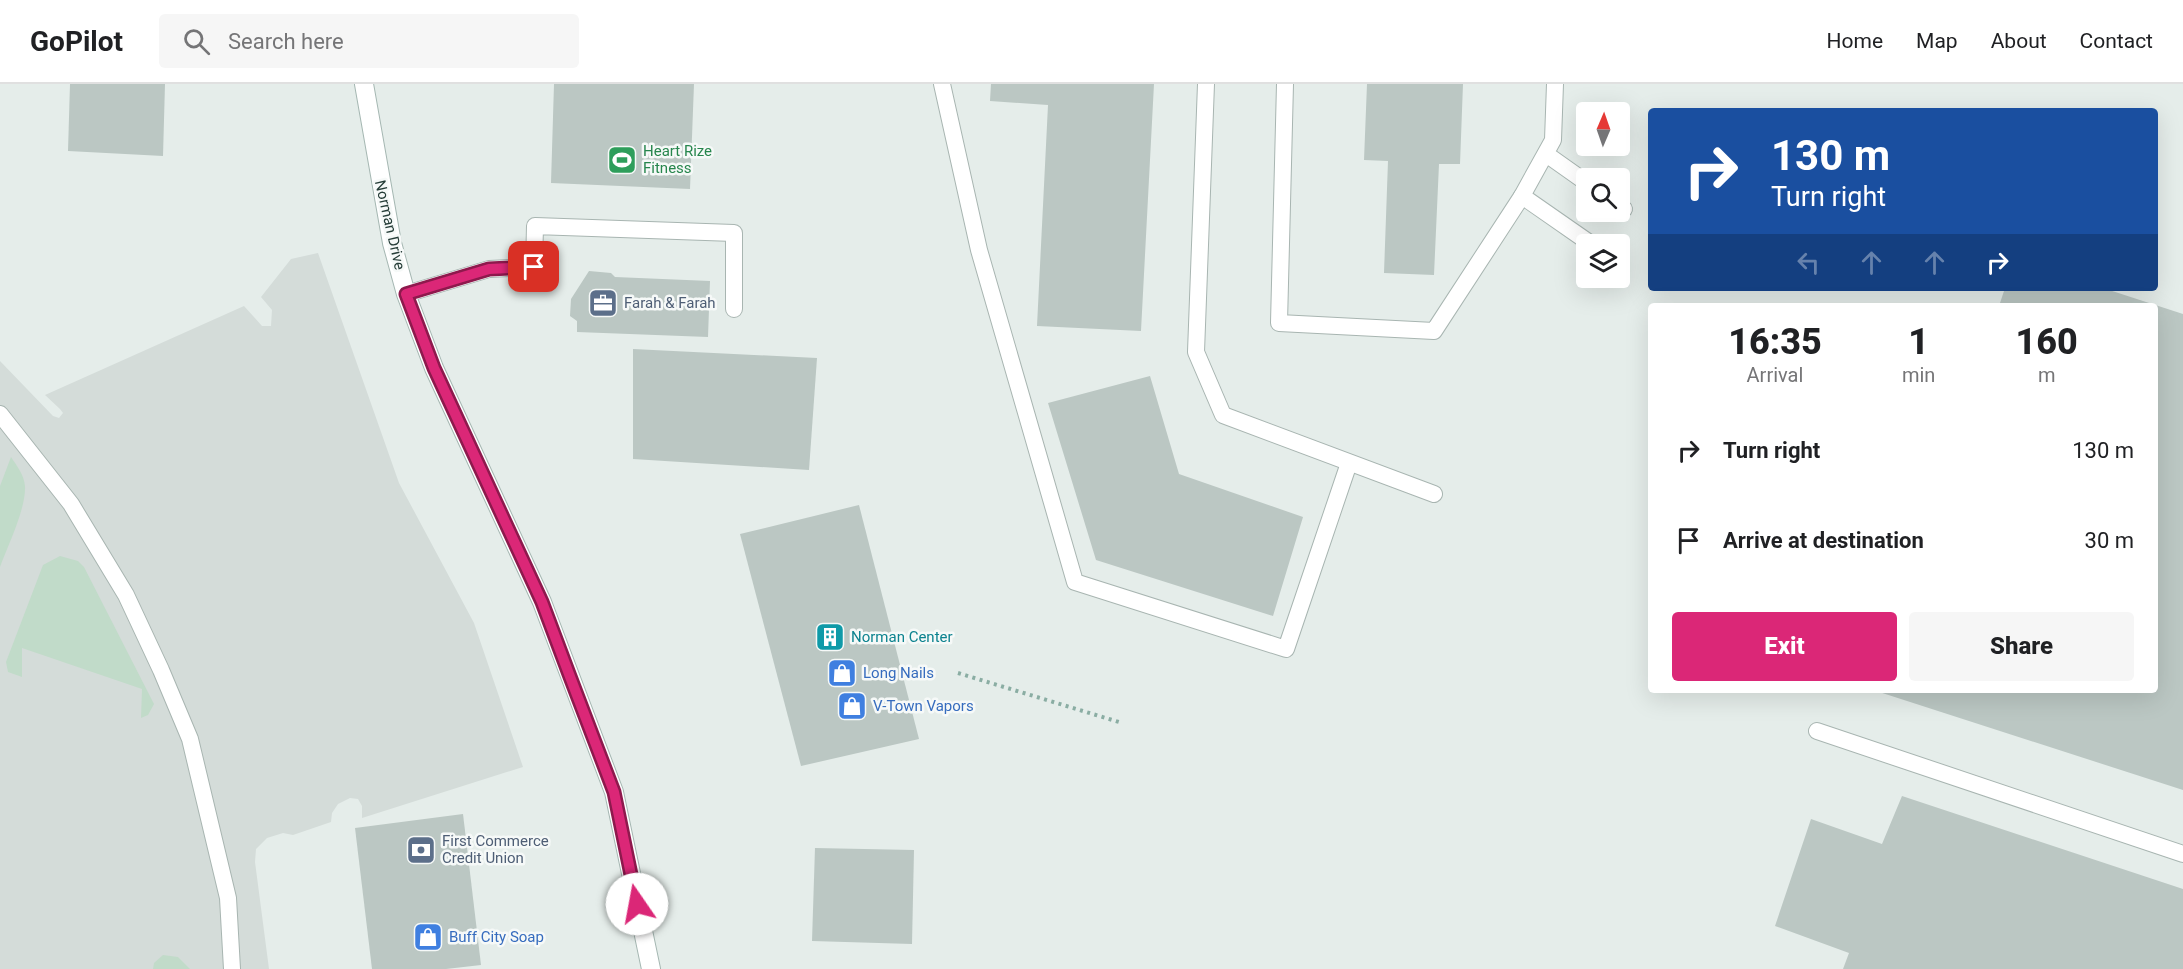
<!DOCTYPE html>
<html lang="en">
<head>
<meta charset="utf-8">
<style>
	body { margin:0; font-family:Roboto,sans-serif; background:#f6f6f6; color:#202124; height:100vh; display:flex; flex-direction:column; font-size:22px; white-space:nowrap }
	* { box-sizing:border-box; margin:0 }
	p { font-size:20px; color:#757577 }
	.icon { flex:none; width:33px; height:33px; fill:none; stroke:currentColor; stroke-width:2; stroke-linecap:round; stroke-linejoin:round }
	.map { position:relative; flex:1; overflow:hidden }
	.details { position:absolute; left:1648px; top:219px; width:510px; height:390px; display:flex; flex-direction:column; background:#fff; border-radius:6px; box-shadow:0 6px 24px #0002 }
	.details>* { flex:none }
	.top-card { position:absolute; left:1648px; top:24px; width:510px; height:183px; border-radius:6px; box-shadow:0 6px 24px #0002; background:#1a4fa0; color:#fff; overflow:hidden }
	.needle { width:39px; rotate:2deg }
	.buttons { position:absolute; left:1576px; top:18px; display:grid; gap:12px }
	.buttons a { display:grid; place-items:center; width:54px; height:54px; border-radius:6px; background:#fff; box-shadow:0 6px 24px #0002; font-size:30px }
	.pin { position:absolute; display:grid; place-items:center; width:51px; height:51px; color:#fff; margin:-26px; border-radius:12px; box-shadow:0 3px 9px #0006 }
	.me { position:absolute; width:66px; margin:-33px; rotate:348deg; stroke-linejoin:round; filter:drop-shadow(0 0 4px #0008) }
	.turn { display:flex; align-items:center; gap:21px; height:126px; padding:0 24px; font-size:27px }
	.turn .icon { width:78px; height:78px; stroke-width:2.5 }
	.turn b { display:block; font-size:42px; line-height:51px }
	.lanes { display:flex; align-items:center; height:57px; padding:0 24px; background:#0003; justify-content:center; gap:30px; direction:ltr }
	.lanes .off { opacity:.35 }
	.eta { display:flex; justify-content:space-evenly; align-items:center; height:102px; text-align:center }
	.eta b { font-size:36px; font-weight:800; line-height:42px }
	.cta { display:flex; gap:12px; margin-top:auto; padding:12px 24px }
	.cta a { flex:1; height:69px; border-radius:6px; background:#db2777; color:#fff; font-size:24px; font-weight:800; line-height:69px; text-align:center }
	.cta a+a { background:#f6f6f6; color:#202124 }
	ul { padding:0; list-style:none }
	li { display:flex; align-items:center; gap:18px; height:90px; padding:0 24px }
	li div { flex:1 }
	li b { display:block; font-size:22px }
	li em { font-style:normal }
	header { display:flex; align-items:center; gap:36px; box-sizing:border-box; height:84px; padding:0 30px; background:#fff; border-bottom:2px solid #e0e0e0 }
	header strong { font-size:28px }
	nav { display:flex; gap:33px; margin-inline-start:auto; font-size:21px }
	.search { width:420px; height:54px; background:#f6f6f6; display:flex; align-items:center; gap:15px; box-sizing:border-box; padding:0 21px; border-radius:6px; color:#757577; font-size:22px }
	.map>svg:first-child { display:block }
	.built { fill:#d4dcd9 }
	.green { fill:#c1dbc9 }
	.building { fill:#bbc7c3 }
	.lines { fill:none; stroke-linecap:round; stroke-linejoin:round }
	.lane-casing { stroke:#a8b5b1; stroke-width:18 }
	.secondary-casing { stroke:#a5b7b2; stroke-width:20 }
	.path { stroke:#8aada3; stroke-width:4; stroke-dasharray:3 4.5; stroke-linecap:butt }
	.lane { stroke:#fff; stroke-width:16 }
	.secondary { stroke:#fff; stroke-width:18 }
	.route-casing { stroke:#8e194d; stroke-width:15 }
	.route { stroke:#db2777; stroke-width:10 }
	.labels { text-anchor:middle; stroke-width:5; stroke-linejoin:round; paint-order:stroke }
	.leisure-label { font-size:15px; fill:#27864d; stroke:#f6f9f8; text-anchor:start }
	.street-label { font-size:15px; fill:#263d38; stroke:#f6f9f8 }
	.service-label { font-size:15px; fill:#4e5e75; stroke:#f6f9f8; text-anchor:start }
	.culture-label { font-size:15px; fill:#0d838f; stroke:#f6f9f8; text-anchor:start }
	.shop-label { font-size:15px; fill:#366cbe; stroke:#f6f9f8; text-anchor:start }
</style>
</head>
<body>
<header>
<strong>GoPilot</strong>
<div class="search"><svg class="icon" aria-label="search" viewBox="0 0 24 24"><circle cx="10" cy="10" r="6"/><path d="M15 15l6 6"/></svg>Search here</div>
<nav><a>Home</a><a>Map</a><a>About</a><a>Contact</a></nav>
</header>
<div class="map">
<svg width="2183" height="885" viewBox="0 0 2183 885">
	<rect width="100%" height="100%" fill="#e5edea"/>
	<path class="built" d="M 318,169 L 399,399 L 474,539 L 523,683 L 362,734 L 362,722 L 358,715 L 350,714 L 338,720 L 332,729 L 331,738 L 293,751 L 283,749 L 267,754 L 256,765 L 255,778 L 269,885 L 0,885 L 0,277 L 53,332 L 59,334 L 63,329 L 60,325 L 45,311 L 244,222 L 262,242 L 271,242 L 272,226 L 261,213 L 291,175 Z"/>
	<g class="green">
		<path d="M 11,373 C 17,382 24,391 25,402 C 26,425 8,461 0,483 L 0,402 Z"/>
		<path d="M 60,472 L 78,477 L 84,483 L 154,620 L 148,631 L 141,634 L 142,605 L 22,564 L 22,593 L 8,588 L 6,578 L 43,481 Z"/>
		<path d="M 163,871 L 178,873 L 190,885 L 153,885 L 154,879 Z"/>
	</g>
	<g class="building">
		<path d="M 70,0 L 165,0 L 163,72 L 68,67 Z"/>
		<path d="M 554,0 L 694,0 L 690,105 L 551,99 Z"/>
		<path d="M 991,0 L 1154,0 L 1141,247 L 1037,242 L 1048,21 L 990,17 Z"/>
		<path d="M 1367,0 L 1463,0 L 1460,80 L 1439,80 L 1434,191 L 1384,189 L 1388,77 L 1364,76 Z"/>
		<path d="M 589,187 L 611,189 L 615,193 L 710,197 L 708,253 L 577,248 L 577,237 L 570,232 L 571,215 Z"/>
		<path d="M 2005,204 L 2103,204 L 2183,230 L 2183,706 L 1873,606 L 2156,606 L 2156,222 L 1999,222 Z"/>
		<path d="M 633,265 L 817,274 L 809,386 L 633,375 Z"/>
		<path d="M 1150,292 L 1179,390 L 1303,433 L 1273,532 L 1096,476 L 1048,319 Z"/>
		<path d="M 859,421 L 919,655 L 801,682 L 740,450 Z"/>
		<path d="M 1902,712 L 2183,805 L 2183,885 L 1843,885 L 1849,869 L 1775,842 L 1811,735 L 1882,760 Z"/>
		<path d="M 463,730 L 481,881 L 446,885 L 372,885 L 355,744 Z"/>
		<path d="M 815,764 L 914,766 L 912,860 L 812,857 Z"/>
	</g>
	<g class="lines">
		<g class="lane-casing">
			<g id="lane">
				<path d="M 942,0 L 979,166 L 1075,498 L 1286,565 L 1349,379"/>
				<path d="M 1206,0 L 1196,268 L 1223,331 L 1434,410"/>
				<path d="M 1285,0 L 1279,239 L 1434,247 L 1522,112 L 1553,56 L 1555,0"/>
				<path d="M 1546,70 L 1587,99"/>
				<path d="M 1522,112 L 1591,160"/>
				<path d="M 1620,122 L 1624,125"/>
				<path d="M 406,210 L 489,185 L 534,183 L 535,142 L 734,149 L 734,225"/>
				<path d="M 0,330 L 71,420 L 126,511 L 161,586 L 190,655 L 228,814 L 232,885"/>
				<path d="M 1817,647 L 2183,770"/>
			</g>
		</g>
		<g class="secondary-casing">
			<path id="secondary" d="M 364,0 L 392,159 L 406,210 L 434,284 L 542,518 L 614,708 L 651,885"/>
		</g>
		<path class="path" d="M 958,589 L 1119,638"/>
		<use href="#lane" class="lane"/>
		<use href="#secondary" class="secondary"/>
	</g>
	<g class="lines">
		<g class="route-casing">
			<path id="route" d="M 534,183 L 489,185 L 406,210 L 434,284 L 542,518 L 569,590 L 614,708 L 637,820"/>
		</g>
		<use href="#route" class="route"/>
	</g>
	<defs>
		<g id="stadium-square" transform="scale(1.5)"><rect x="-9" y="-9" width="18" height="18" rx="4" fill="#2e9e5b" stroke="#f6f9f8"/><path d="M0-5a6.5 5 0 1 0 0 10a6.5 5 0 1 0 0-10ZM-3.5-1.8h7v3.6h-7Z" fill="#fff"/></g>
		<g id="office-square" transform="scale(1.5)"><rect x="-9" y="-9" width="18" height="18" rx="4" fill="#5c6f8a" stroke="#f6f9f8"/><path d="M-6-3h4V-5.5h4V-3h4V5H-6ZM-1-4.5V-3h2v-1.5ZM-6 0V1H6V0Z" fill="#fff"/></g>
		<g id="building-square" transform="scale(1.5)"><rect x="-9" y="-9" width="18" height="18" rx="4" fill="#0f9aa8" stroke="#f6f9f8"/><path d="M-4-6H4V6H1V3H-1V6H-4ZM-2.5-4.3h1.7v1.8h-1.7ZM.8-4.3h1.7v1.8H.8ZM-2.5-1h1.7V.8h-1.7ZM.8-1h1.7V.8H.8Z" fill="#fff"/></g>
		<g id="shop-square" transform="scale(1.5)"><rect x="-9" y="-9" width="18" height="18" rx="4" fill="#3f7fe0" stroke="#f6f9f8"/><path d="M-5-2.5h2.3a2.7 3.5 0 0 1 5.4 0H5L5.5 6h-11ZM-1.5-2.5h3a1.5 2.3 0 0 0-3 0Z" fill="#fff"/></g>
		<g id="bank-square" transform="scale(1.5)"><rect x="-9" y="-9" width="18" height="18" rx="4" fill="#5c6f8a" stroke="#f6f9f8"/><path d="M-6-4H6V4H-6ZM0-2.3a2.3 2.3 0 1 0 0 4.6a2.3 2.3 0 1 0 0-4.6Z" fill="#fff"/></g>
	</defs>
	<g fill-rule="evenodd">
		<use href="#stadium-square" x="622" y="76"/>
		<use href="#office-square" x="603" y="219"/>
		<use href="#building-square" x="830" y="553"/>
		<use href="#shop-square" x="842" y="589"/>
		<use href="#shop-square" x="852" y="622"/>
		<use href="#bank-square" x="421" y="766"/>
		<use href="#shop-square" x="428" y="853"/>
	</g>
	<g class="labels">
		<g class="leisure-label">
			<text x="643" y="72">Heart Rize<tspan x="643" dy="17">Fitness</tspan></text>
		</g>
		<g class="street-label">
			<text transform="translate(390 141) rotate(77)" y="5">Norman Drive</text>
		</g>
		<g class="service-label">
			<text x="624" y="224">Farah &amp; Farah</text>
			<text x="442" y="762">First Commerce<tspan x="442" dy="17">Credit Union</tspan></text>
		</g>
		<g class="culture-label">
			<text x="851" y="558">Norman Center</text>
		</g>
		<g class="shop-label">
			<text x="863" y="594">Long Nails</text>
			<text x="873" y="627">V-Town Vapors</text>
			<text x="449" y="858">Buff City Soap</text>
		</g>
	</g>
</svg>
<div class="buttons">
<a><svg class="needle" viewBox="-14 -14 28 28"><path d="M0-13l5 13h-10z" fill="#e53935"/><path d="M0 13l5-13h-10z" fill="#757577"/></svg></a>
<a><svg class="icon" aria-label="search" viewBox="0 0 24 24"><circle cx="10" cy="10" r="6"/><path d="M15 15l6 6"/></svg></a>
<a><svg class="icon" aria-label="layers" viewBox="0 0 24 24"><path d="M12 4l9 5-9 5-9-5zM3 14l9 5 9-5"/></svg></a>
</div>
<div class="pin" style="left:534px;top:183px;background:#d93025"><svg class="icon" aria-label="arrive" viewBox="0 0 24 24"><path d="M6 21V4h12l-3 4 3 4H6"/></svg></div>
<svg class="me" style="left:637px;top:820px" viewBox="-20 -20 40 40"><circle r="19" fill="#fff"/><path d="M0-13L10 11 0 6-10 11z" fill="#db2777"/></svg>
<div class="top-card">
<div class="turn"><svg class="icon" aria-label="right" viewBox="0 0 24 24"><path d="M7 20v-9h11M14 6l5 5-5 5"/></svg><div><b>130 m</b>Turn right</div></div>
<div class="lanes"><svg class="icon off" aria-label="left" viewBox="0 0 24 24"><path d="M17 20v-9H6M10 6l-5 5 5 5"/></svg><svg class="icon off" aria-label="ahead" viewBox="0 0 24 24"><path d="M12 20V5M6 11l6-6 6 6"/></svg><svg class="icon off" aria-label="ahead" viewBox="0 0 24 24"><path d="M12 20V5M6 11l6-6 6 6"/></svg><svg class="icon" aria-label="right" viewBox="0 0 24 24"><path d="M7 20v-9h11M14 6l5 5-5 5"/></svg></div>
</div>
<section class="details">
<div class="eta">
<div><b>16:35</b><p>Arrival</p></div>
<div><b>1</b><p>min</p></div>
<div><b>160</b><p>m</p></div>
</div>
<ul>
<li><svg class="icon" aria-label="right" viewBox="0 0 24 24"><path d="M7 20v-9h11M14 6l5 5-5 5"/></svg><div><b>Turn right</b></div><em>130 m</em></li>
<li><svg class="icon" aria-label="arrive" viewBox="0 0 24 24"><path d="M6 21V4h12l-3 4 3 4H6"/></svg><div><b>Arrive at destination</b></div><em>30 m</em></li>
</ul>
<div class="cta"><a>Exit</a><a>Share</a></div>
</section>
</div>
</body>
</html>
